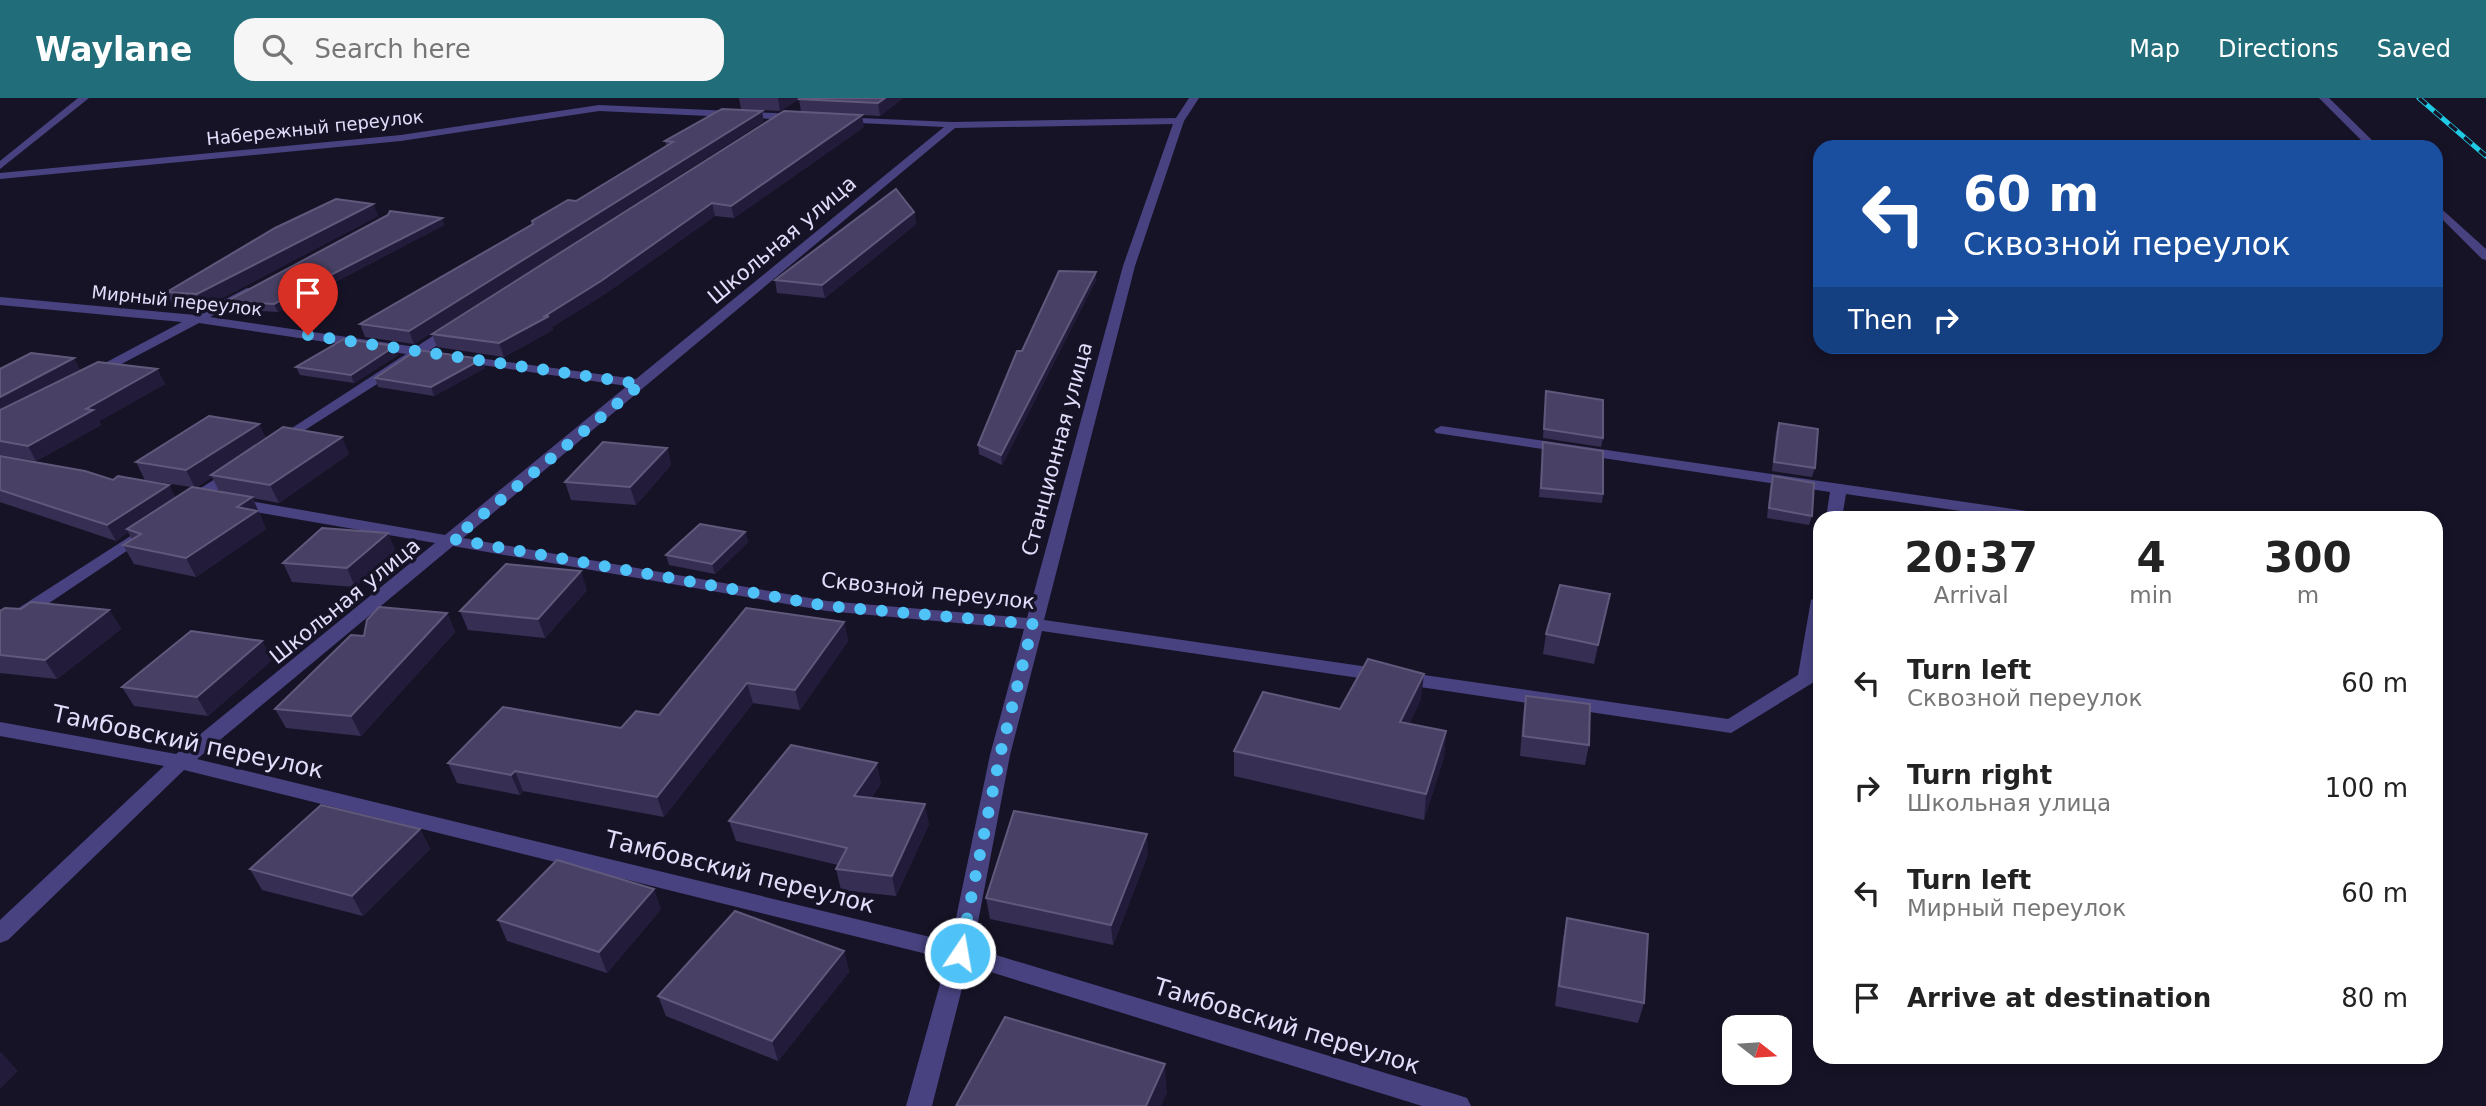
<!DOCTYPE html>
<html lang="en">
<head>
<meta charset="utf-8">
<style>
	body { margin:0; font-family:"DejaVu Sans",sans-serif; background:#f6f6f6; color:#222; height:100vh; display:flex; flex-direction:column; font-size:26px; white-space:nowrap }
	* { box-sizing:border-box; margin:0 }
	p { font-size:23px; color:#767676 }
	.icon { flex:none; width:38px; height:38px; fill:none; stroke:currentColor; stroke-width:2; stroke-linecap:round; stroke-linejoin:round }
	.map { position:relative; flex:1; overflow:hidden }
	.side { position:absolute; left:1813px; top:413px; width:630px; height:553px; display:flex; flex-direction:column; background:#fff; border-radius:21px; box-shadow:0 4px 10px #0003 }
	.side>* { flex:none }
	.guide { position:absolute; left:1813px; top:42px; width:630px; height:214px; border-radius:21px; box-shadow:0 4px 10px #0003; background:#1a4fa0; color:#fff; overflow:hidden }
	.needle { width:46px; rotate:107deg }
	.buttons { position:absolute; left:1722px; top:917px; display:grid; gap:14px }
	.buttons a { display:grid; place-items:center; width:70px; height:70px; border-radius:14px; background:#fff; box-shadow:0 4px 10px #0003; font-size:35px }
	.pin { position:absolute; display:grid; place-items:center; width:60px; height:60px; color:#fff; margin:-72px -30px; border-radius:50% 50% 50% 0; rotate:-45deg; box-shadow:0 0 7px #0007 }
	.pin .icon { rotate:45deg }
	.me { position:absolute; width:77px; margin:-38px; rotate:12deg; stroke-linejoin:round; filter:drop-shadow(0 0 5px #0008) }
	.turn { display:flex; align-items:center; gap:24px; height:147px; padding:0 35px; font-size:32px }
	.turn .icon { width:91px; height:91px; stroke-width:2.5 }
	.turn b { display:block; font-size:49px; line-height:60px }
	.then { display:flex; align-items:center; height:66px; padding:0 35px; background:#0003; gap:14px; font-size:26px }
	.eta { display:flex; justify-content:space-evenly; align-items:center; height:119px; text-align:center }
	.eta b { font-size:42px; font-weight:700; line-height:49px }
	ul { padding:0; list-style:none }
	li { display:flex; align-items:center; gap:21px; height:105px; padding:0 35px }
	li div { flex:1 }
	li b { display:block; font-size:26px }
	li em { font-style:normal }
	header { display:flex; align-items:center; gap:42px; box-sizing:border-box; height:98px; padding:0 35px; background:#216e7a; color:#fff }
	header strong { font-size:33px }
	nav { display:flex; gap:38px; margin-inline-start:auto; font-size:24px }
	.search { width:490px; height:63px; background:#f6f6f6; display:flex; align-items:center; gap:18px; box-sizing:border-box; padding:0 24px; border-radius:21px; color:#767676; font-size:26px }
	.map>svg:first-child { display:block }
	.lines { fill:none; stroke-linecap:round; stroke-linejoin:round }
	.minor { fill:#484380; fill-rule:evenodd }
	.rail-casing { stroke:#1fcae5; stroke-width:5 }
	.rail { stroke:#171327; stroke-width:3.5; stroke-dasharray:10; stroke-linecap:butt }
	.wall { fill:#372e53; fill-rule:evenodd }
	.shaded-wall { fill:#221b3a }
	.building { fill:#494165; stroke:#61597c; stroke-width:2 }
	.route { stroke:#4fc3f7; stroke-width:12; stroke-dasharray:0 21.6 }
	.labels { text-anchor:middle; stroke-width:7; stroke-linejoin:round; paint-order:stroke }
	.far-street-label { font-size:18px; fill:#e1ddfb; stroke:#171327 }
	.street-label { font-size:21px; fill:#e1ddfb; stroke:#171327 }
	.near-street-label { font-size:24px; fill:#e1ddfb; stroke:#171327 }
</style>
</head>
<body>
<header>
<strong>Waylane</strong>
<div class="search"><svg class="icon" aria-label="search" viewBox="0 0 24 24"><circle cx="10" cy="10" r="6"/><path d="M15 15l6 6"/></svg>Search here</div>
<nav><a>Map</a><a>Directions</a><a>Saved</a></nav>
</header>
<div class="map">
<svg width="2486" height="1008" viewBox="0 0 2486 1008">
	<rect width="100%" height="100%" fill="#171327"/>
	<g class="lines">
		<g class="minor">
			<path d="M 78,0 L 89,0 L 0,71 L 0,63 Z"/>
			<path d="M 1189,0 L 1199,0 L 1184,23 L 1135,168 L 1044,522 L 1728,621 L 1798,577 L 1811,502 L 1820,497 L 1820,557 L 1814,584 L 1731,635 L 1042,533 L 1010,657 L 973,850 L 1458,997 L 1467,1000 L 1471,1008 L 1422,1008 L 968,867 L 932,1008 L 906,1008 L 947,861 L 184,672 L 8,842 L 0,845 L 0,822 L 164,668 L 0,638 L 0,624 L 176,656 L 435,445 L 233,410 L 227,408 L 225,405 L 227,402 L 233,400 L 445,437 L 627,288 L 461,264 L 456,263 L 456,257 L 636,281 L 944,29 L 839,24 L 836,23 L 836,19 L 953,24 L 1176,20 ZM 1173,26 L 1123,168 L 1027,520 L 827,503 L 463,440 L 955,30 ZM 453,448 L 827,513 L 1024,531 L 990,657 L 951,844 L 197,661 Z"/>
			<path d="M 2319,0 L 2329,0 L 2379,49 L 2368,49 Z"/>
			<path d="M 599,7 L 797,16 L 802,19 L 797,22 L 599,13 L 401,43 L 0,81 L 0,75 L 401,37 Z"/>
			<path d="M 2436,106 L 2486,151 L 2486,162 L 2482,161 L 2436,115 Z"/>
			<path d="M 247,190 L 251,191 L 251,197 L 210,219 L 416,249 L 448,228 L 453,227 L 460,231 L 429,253 L 428,257 L 421,258 L 280,348 L 275,347 L 273,344 L 275,341 L 406,256 L 199,225 L 93,281 L 86,277 L 88,274 L 182,224 L 0,207 L 0,199 L 195,217 Z"/>
			<path d="M 1441,328 L 2027,413 L 2035,418 L 2008,420 L 1846,396 L 1842,420 L 1826,420 L 1830,394 L 1436,335 L 1434,332 Z"/>
			<path d="M 236,368 L 244,373 L 241,376 L 195,407 L 183,407 L 181,404 L 183,401 Z"/>
			<path d="M 143,430 L 151,435 L 149,438 L 6,534 L 0,536 L 0,522 Z"/>
		</g>
		<g class="rail-casing">
			<path id="rail" d="M 2419,0 L 2486,58"/>
		</g>
		<use href="#rail" class="rail"/>
	</g>
	<g class="wall">
		<path d="M 739,0 L 903,0 L 880,18 L 801,14 L 799,1 L 780,13 L 741,11 Z"/>
		<path d="M 764,23 L 414,246 L 365,239 L 360,226 L 533,127 L 532,123 L 576,103 L 666,48 L 665,43 Z"/>
		<path d="M 864,29 L 734,120 L 715,118 L 605,196 L 552,229 L 553,232 L 504,259 L 437,249 L 432,236 Z"/>
		<path d="M 373,106 L 378,118 L 203,210 L 173,208 L 167,194 Z"/>
		<path d="M 914,114 L 916,126 L 825,200 L 777,195 L 775,182 Z"/>
		<path d="M 442,120 L 444,127 L 278,214 L 230,211 L 227,203 Z"/>
		<path d="M 1096,174 L 1096,182 L 1002,367 L 979,356 L 978,347 L 1022,253 Z"/>
		<path d="M 398,257 L 354,285 L 300,277 L 296,269 Z"/>
		<path d="M 485,270 L 434,298 L 378,289 L 375,280 Z"/>
		<path d="M 0,271 L 80,272 L 157,271 L 165,286 L 99,323 L 101,327 L 36,363 L 0,357 Z"/>
		<path d="M 1546,293 L 1603,340 L 1601,349 L 1543,340 Z"/>
		<path d="M 1779,325 L 1815,370 L 1812,379 L 1772,373 L 1776,334 Z"/>
		<path d="M 259,326 L 266,341 L 349,356 L 279,405 L 253,400 L 266,431 L 196,479 L 134,466 L 123,447 L 132,441 L 128,434 L 116,443 L 0,404 L 0,358 L 176,400 L 191,389 L 145,382 L 136,364 ZM 212,379 L 219,393 L 197,389 Z"/>
		<path d="M 1543,344 L 1603,396 L 1602,405 L 1539,399 Z"/>
		<path d="M 667,350 L 671,367 L 636,407 L 571,402 L 565,384 Z"/>
		<path d="M 1773,378 L 1812,418 L 1809,427 L 1767,420 L 1770,388 Z"/>
		<path d="M 745,434 L 748,444 L 715,476 L 669,467 L 666,457 Z"/>
		<path d="M 396,453 L 355,489 L 292,484 L 283,465 Z"/>
		<path d="M 587,492 L 545,540 L 468,532 L 460,513 Z"/>
		<path d="M 1610,496 L 1594,566 L 1543,556 L 1546,536 Z"/>
		<path d="M 21,511 L 109,512 L 121,531 L 57,581 L 0,575 L 0,513 Z"/>
		<path d="M 447,515 L 455,534 L 361,638 L 286,630 L 275,611 L 364,538 Z"/>
		<path d="M 844,524 L 848,543 L 800,612 L 753,605 L 664,719 L 523,693 L 520,697 L 457,685 L 448,665 L 621,630 L 659,617 Z"/>
		<path d="M 262,543 L 272,562 L 208,618 L 134,608 L 122,589 Z"/>
		<path d="M 1526,598 L 1589,647 L 1585,667 L 1520,658 L 1523,617 Z"/>
		<path d="M 1421,601 L 1409,626 L 1446,633 L 1444,659 L 1424,722 L 1234,678 L 1234,653 L 1340,611 Z"/>
		<path d="M 881,685 L 871,700 L 929,726 L 896,798 L 841,792 L 836,771 L 838,767 L 736,743 L 729,723 Z"/>
		<path d="M 420,731 L 430,751 L 363,818 L 262,792 L 250,771 Z"/>
		<path d="M 1148,756 L 1113,847 L 990,821 L 986,800 Z"/>
		<path d="M 661,811 L 607,875 L 507,843 L 498,822 Z"/>
		<path d="M 1567,820 L 1644,905 L 1638,925 L 1555,908 L 1563,840 Z"/>
		<path d="M 844,853 L 849,874 L 778,963 L 666,918 L 658,898 Z"/>
	</g>
	<g class="shaded-wall">
		<path d="M 778,0 L 801,0 L 780,13 Z"/>
		<path d="M 885,0 L 903,0 L 880,18 L 878,5 Z"/>
		<path d="M 762,13 L 764,23 L 414,246 L 409,233 Z"/>
		<path d="M 862,17 L 864,29 L 734,120 L 731,108 Z"/>
		<path d="M 712,105 L 715,118 L 605,196 L 552,229 L 553,232 L 504,259 L 499,245 Z"/>
		<path d="M 373,106 L 378,118 L 203,210 L 197,196 Z"/>
		<path d="M 914,114 L 916,126 L 825,200 L 822,187 Z"/>
		<path d="M 442,120 L 444,127 L 278,214 L 274,206 Z"/>
		<path d="M 1096,174 L 1096,182 L 1002,367 L 1001,357 Z"/>
		<path d="M 395,248 L 398,257 L 354,285 L 351,277 Z"/>
		<path d="M 74,260 L 82,275 L 0,318 L 0,299 Z"/>
		<path d="M 482,261 L 485,270 L 434,298 L 431,289 Z"/>
		<path d="M 157,271 L 165,286 L 99,323 L 101,327 L 36,363 L 28,348 L 86,311 Z"/>
		<path d="M 259,326 L 267,343 L 211,377 L 212,379 L 195,390 L 186,372 Z"/>
		<path d="M 342,339 L 349,356 L 279,405 L 270,387 Z"/>
		<path d="M 667,350 L 671,367 L 636,407 L 630,389 Z"/>
		<path d="M 169,387 L 177,402 L 127,431 L 128,434 L 116,443 L 107,427 Z"/>
		<path d="M 252,399 L 266,431 L 196,479 L 186,460 L 237,409 Z"/>
		<path d="M 745,434 L 748,444 L 715,476 L 712,466 Z"/>
		<path d="M 388,435 L 396,453 L 355,489 L 347,470 Z"/>
		<path d="M 581,473 L 587,492 L 545,540 L 538,521 Z"/>
		<path d="M 1610,496 L 1606,515 L 1594,566 L 1598,547 Z"/>
		<path d="M 109,512 L 121,531 L 57,581 L 45,562 Z"/>
		<path d="M 447,515 L 455,534 L 361,638 L 351,618 Z"/>
		<path d="M 844,524 L 848,543 L 800,612 L 795,592 Z"/>
		<path d="M 262,543 L 272,562 L 208,618 L 197,599 Z"/>
		<path d="M 1424,576 L 1421,601 L 1398,649 L 1400,624 Z"/>
		<path d="M 747,585 L 753,605 L 664,719 L 657,699 Z"/>
		<path d="M 1446,633 L 1444,659 L 1424,722 L 1426,696 Z"/>
		<path d="M 877,665 L 881,685 L 858,718 L 854,698 Z"/>
		<path d="M 515,673 L 523,693 L 520,697 L 511,677 Z"/>
		<path d="M 925,706 L 929,726 L 896,798 L 892,778 Z"/>
		<path d="M 420,731 L 430,751 L 363,818 L 352,798 Z"/>
		<path d="M 1147,736 L 1148,756 L 1113,847 L 1111,827 Z"/>
		<path d="M 654,791 L 661,811 L 607,875 L 599,854 Z"/>
		<path d="M 844,853 L 849,874 L 778,963 L 772,943 Z"/>
		<path d="M 0,953 L 18,973 L 0,991 Z"/>
		<path d="M 1165,966 L 1167,995 L 1161,1008 L 1146,1008 Z"/>
	</g>
	<g class="building">
		<path d="M 800,0 L 885,0 L 878,5 L 799,1 Z"/>
		<path d="M 722,11 L 762,13 L 409,233 L 360,226 L 533,126 L 532,123 L 568,102 L 576,103 L 673,44 L 665,43 Z"/>
		<path d="M 784,13 L 862,17 L 731,108 L 712,105 L 601,183 L 545,218 L 549,218 L 499,245 L 432,236 Z"/>
		<path d="M 896,91 L 914,114 L 822,187 L 775,182 Z"/>
		<path d="M 336,101 L 373,106 L 197,196 L 167,194 L 275,130 Z"/>
		<path d="M 390,113 L 442,120 L 274,206 L 227,203 L 388,117 Z"/>
		<path d="M 1059,173 L 1096,174 L 1001,357 L 978,347 L 1017,253 L 1022,253 Z"/>
		<path d="M 344,241 L 395,248 L 351,277 L 296,269 Z"/>
		<path d="M 417,252 L 482,261 L 431,289 L 375,280 Z"/>
		<path d="M 31,255 L 74,260 L 0,299 L 0,271 Z"/>
		<path d="M 98,264 L 157,271 L 86,311 L 93,312 L 28,348 L 0,343 L 0,312 Z"/>
		<path d="M 1546,293 L 1603,302 L 1603,340 L 1544,331 Z"/>
		<path d="M 209,318 L 259,326 L 186,372 L 136,364 Z"/>
		<path d="M 1779,325 L 1818,331 L 1815,370 L 1774,364 Z"/>
		<path d="M 283,329 L 342,339 L 270,387 L 211,377 Z"/>
		<path d="M 603,344 L 667,350 L 630,389 L 565,384 Z"/>
		<path d="M 1543,344 L 1603,353 L 1603,396 L 1541,390 Z"/>
		<path d="M 0,358 L 85,373 L 113,382 L 118,378 L 169,387 L 107,427 L 0,392 Z"/>
		<path d="M 1773,378 L 1814,385 L 1812,418 L 1769,410 Z"/>
		<path d="M 192,389 L 252,399 L 237,409 L 257,413 L 186,460 L 123,447 L 141,436 L 127,431 Z"/>
		<path d="M 700,426 L 745,434 L 712,466 L 666,457 Z"/>
		<path d="M 322,430 L 388,435 L 347,470 L 283,465 Z"/>
		<path d="M 506,466 L 581,473 L 538,521 L 460,513 Z"/>
		<path d="M 1560,487 L 1610,496 L 1598,547 L 1546,536 Z"/>
		<path d="M 31,504 L 109,512 L 45,562 L 0,557 L 0,513 L 5,510 L 21,511 Z"/>
		<path d="M 379,509 L 447,515 L 351,618 L 275,611 L 351,537 L 364,538 L 367,522 Z"/>
		<path d="M 746,510 L 844,524 L 795,592 L 747,585 L 657,699 L 515,673 L 511,677 L 448,665 L 503,609 L 621,630 L 636,613 L 659,617 Z"/>
		<path d="M 191,533 L 262,543 L 197,599 L 122,589 Z"/>
		<path d="M 1368,561 L 1424,576 L 1400,624 L 1446,633 L 1426,696 L 1234,653 L 1263,594 L 1340,611 Z"/>
		<path d="M 1526,598 L 1590,606 L 1589,647 L 1523,638 Z"/>
		<path d="M 791,647 L 877,665 L 854,698 L 925,706 L 892,778 L 836,771 L 847,750 L 729,723 Z"/>
		<path d="M 321,707 L 420,731 L 352,798 L 250,771 Z"/>
		<path d="M 1014,713 L 1147,736 L 1111,827 L 986,800 Z"/>
		<path d="M 557,762 L 654,791 L 599,854 L 498,822 Z"/>
		<path d="M 735,813 L 844,853 L 772,943 L 658,898 Z"/>
		<path d="M 1567,820 L 1648,836 L 1644,905 L 1559,888 Z"/>
		<path d="M 1005,919 L 1165,966 L 1146,1008 L 956,1008 Z"/>
	</g>
	<g class="lines">
		<path class="route" d="M 308,237 L 641,286 L 453,441 L 827,508 L 1033,526 L 1000,657 L 960,855"/>
	</g>
	<g class="labels">
		<g class="far-street-label">
			<text transform="translate(315 30) rotate(-6)" y="6">Набережный переулок</text>
			<text transform="translate(177 203) rotate(6)" y="6">Мирный переулок</text>
		</g>
		<g class="street-label">
			<text transform="translate(782 142) rotate(-40)" y="7">Школьная улица</text>
			<text transform="translate(1057 351) rotate(-75)" y="7">Станционная улица</text>
			<text transform="translate(928 493) rotate(6)" y="7">Сквозной переулок</text>
			<text transform="translate(345 503) rotate(-39)" y="7">Школьная улица</text>
		</g>
		<g class="near-street-label">
			<text transform="translate(188 644) rotate(12)" y="8">Тамбовский переулок</text>
			<text transform="translate(740 774) rotate(14)" y="8">Тамбовский переулок</text>
			<text transform="translate(1287 928) rotate(17)" y="8">Тамбовский переулок</text>
		</g>
	</g>
</svg>
<div class="buttons">
<a><svg class="needle" viewBox="-14 -14 28 28"><path d="M0-13l5 13h-10z" fill="#e53935"/><path d="M0 13l5-13h-10z" fill="#767676"/></svg></a>
</div>
<div class="pin" style="left:308px;top:237px;background:#d93025"><svg class="icon" aria-label="arrive" viewBox="0 0 24 24"><path d="M6 21V4h12l-3 4 3 4H6"/></svg></div>
<svg class="me" style="left:960px;top:855px" viewBox="-20 -20 40 40"><circle r="17" fill="#4fc3f7" stroke="#fff" stroke-width="3"/><path d="M0-11L8 9 0 5-8 9z" fill="#fff"/></svg>
<div class="guide">
<div class="turn"><svg class="icon" aria-label="left" viewBox="0 0 24 24"><path d="M17 20v-9H6M10 6l-5 5 5 5"/></svg><div><b>60 m</b>Сквозной переулок</div></div>
<div class="then">Then<svg class="icon" aria-label="right" viewBox="0 0 24 24"><path d="M7 20v-9h11M14 6l5 5-5 5"/></svg></div>
</div>
<section class="side">
<div class="eta">
<div><b>20:37</b><p>Arrival</p></div>
<div><b>4</b><p>min</p></div>
<div><b>300</b><p>m</p></div>
</div>
<ul>
<li><svg class="icon" aria-label="left" viewBox="0 0 24 24"><path d="M17 20v-9H6M10 6l-5 5 5 5"/></svg><div><b>Turn left</b><p>Сквозной переулок</p></div><em>60 m</em></li>
<li><svg class="icon" aria-label="right" viewBox="0 0 24 24"><path d="M7 20v-9h11M14 6l5 5-5 5"/></svg><div><b>Turn right</b><p>Школьная улица</p></div><em>100 m</em></li>
<li><svg class="icon" aria-label="left" viewBox="0 0 24 24"><path d="M17 20v-9H6M10 6l-5 5 5 5"/></svg><div><b>Turn left</b><p>Мирный переулок</p></div><em>60 m</em></li>
<li><svg class="icon" aria-label="arrive" viewBox="0 0 24 24"><path d="M6 21V4h12l-3 4 3 4H6"/></svg><div><b>Arrive at destination</b></div><em>80 m</em></li>
</ul>
</section>
</div>
</body>
</html>
